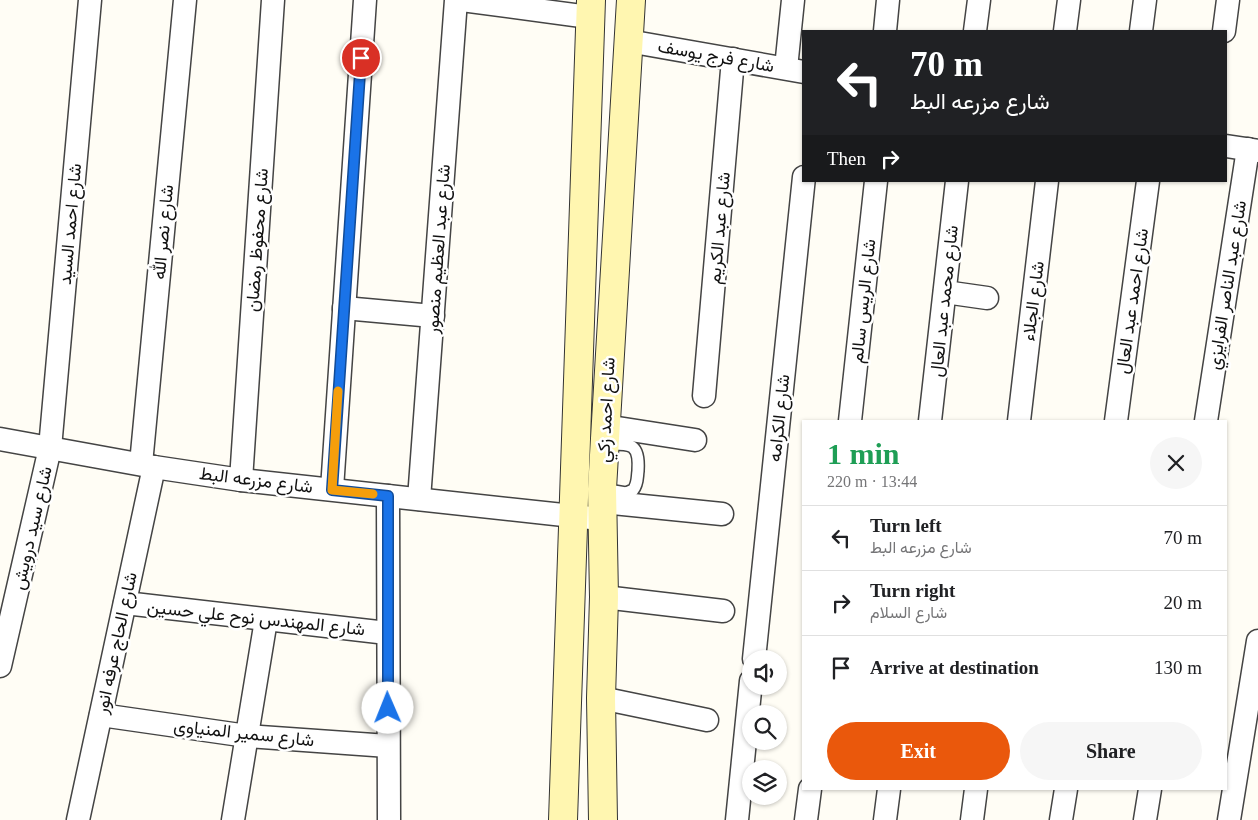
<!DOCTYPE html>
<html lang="en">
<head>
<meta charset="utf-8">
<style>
	body { margin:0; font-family:"Times New Roman",Vazirmatn,serif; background:#f6f6f6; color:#202124; height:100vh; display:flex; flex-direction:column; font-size:19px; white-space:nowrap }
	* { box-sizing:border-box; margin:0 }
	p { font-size:16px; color:#757577 }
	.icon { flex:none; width:28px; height:28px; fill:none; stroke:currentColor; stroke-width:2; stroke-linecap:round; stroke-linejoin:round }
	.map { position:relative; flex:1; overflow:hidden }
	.side { position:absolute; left:802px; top:420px; width:425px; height:370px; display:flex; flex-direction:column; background:#fff; border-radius:0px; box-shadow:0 1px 4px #0004 }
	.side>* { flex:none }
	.banner { position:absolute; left:802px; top:30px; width:425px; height:152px; border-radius:0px; box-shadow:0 1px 4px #0004; background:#202124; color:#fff; overflow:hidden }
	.buttons { position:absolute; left:742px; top:650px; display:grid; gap:10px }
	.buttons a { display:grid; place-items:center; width:45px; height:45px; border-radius:50%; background:#fff; box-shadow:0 1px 4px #0004; font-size:25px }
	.pin { position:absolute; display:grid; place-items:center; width:42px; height:42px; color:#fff; margin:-21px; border:2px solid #fff; border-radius:50%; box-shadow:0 1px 5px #0007 }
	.me { position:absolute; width:55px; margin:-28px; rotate:359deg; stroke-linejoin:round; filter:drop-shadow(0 0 4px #0008) }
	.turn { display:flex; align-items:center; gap:18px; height:105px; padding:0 25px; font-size:22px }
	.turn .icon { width:65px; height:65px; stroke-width:2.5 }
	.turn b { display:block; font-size:35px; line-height:42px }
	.then { display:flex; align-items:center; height:48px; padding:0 25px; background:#0003; gap:10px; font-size:19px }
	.round { display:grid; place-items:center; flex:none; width:52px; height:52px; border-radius:26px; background:#f6f6f6 }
	.overview { display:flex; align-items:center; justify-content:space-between; height:85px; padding:0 25px }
	h1 { font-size:30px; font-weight:700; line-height:38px; color:#1e9e55 }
	.action { display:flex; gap:10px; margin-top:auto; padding:10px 25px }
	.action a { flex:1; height:58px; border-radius:30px; background:#ea580c; color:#fff; font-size:20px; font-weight:700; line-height:58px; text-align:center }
	.action a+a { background:#f6f6f6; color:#202124 }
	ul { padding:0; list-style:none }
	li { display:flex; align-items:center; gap:15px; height:65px; padding:0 25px; border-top:1px solid #e0e0e0 }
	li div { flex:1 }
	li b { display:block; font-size:19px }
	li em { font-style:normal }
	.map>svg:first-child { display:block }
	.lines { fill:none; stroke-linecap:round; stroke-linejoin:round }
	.lane-casing { stroke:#444; stroke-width:14 }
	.street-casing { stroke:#444; stroke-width:25 }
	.secondary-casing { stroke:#333; stroke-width:30 }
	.lane { stroke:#fff; stroke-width:11 }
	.street { stroke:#fff; stroke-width:22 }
	.secondary { stroke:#fff6b0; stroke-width:28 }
	.route-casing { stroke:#114b97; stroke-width:12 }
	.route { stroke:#1a73e8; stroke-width:9 }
	.slow { stroke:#f59e0b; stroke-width:9 }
	.labels { text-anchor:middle; stroke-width:5; stroke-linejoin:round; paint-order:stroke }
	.street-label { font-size:18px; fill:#111; stroke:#fff }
</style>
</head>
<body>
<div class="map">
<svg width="1258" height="820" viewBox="0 0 1258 820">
	<rect width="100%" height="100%" fill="#fffdf5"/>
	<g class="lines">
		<g class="lane-casing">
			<path id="lane" d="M 602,489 L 626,493 L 633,490 C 638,484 637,478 638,471 C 640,441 629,444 604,444"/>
		</g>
		<g class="street-casing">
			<g id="street">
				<path d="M 462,0 L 589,17"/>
				<path d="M 885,31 L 888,0"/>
				<path d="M 975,31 L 979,0"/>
				<path d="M 1065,31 L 1069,0"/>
				<path d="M 1141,31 L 1145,0"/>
				<path d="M 1224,31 L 1228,0"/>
				<path d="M 628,41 L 804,72"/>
				<path d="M 786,68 L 793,0"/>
				<path d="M 1226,146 L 1258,151"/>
				<path d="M 945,292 L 987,298"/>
				<path d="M 344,308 L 433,316"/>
				<path d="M 704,396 L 733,59"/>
				<path d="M 850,421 L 876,181"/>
				<path d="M 930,421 L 957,181"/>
				<path d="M 1019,421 L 1047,181"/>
				<path d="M 1116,421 L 1148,181"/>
				<path d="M 1206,421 L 1248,149"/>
				<path d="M 605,426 L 695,440"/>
				<path d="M 0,439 L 154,467 L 241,480 L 591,518"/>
				<path d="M 141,464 L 185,0"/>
				<path d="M 241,480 L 273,0"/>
				<path d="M 332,489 L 365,0"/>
				<path d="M 388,496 L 389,820"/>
				<path d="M 419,499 L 456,0"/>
				<path d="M 603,502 L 722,514"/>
				<path d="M 604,597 L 723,611"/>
				<path d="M 125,603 L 387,633"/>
				<path d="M 754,659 L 804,177"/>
				<path d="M 0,666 L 50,448 L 90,0"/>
				<path d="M 601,698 L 707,720"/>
				<path d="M 101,715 L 247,736 L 388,746"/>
				<path d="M 78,820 L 154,467"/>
				<path d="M 233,820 L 266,620"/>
				<path d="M 737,820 L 751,681"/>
				<path d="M 806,820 L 810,789"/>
				<path d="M 885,820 L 889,789"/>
				<path d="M 972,820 L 976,789"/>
				<path d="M 1061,820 L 1066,789"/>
				<path d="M 1145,820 L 1150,789"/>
				<path d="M 1229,820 L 1258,641"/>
			</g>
		</g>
		<g class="secondary-casing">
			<g id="secondary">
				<path d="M 563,820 L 591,0"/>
				<path d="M 603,820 L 601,698 L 604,597 L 602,489 L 631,0"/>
			</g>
		</g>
		<use href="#lane" class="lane"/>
		<use href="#street" class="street"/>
		<use href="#secondary" class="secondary"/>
	</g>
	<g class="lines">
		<g class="route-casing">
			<path id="route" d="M 361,58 L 332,490 L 388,496 L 388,708"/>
		</g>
		<use href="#route" class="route"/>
		<path class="slow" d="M 338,391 L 332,490 L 373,494"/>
	</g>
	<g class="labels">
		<g class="street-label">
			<text transform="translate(716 56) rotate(10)" y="6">شارع فرج يوسف</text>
			<text transform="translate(70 224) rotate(-85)" y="6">شارع احمد السيد</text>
			<text transform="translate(719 228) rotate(-85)" y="6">شارع عبد الكريم</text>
			<text transform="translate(163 232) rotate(-85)" y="6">شارع نصر الله</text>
			<text transform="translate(257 240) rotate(-86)" y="6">شارع محفوظ رمضان</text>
			<text transform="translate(438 249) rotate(-86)" y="6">شارع عبد العظيم منصور</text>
			<text transform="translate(1227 285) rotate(-81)" y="6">شارع عبد الناصر الفرايزي</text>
			<text transform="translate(863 301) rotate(-84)" y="6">شارع الريس سالم</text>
			<text transform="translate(944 301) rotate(-84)" y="6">شارع محمد عبد العال</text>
			<text transform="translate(1033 301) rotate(-83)" y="6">شارع الجلاء</text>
			<text transform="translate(1132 301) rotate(-82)" y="6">شارع احمد عبد العال</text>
			<text transform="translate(606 410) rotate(-87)" y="6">شارع احمد زكي</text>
			<text transform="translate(779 418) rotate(-84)" y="6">شارع الكرامه</text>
			<text transform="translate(256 480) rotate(7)" y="6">شارع مزرعه البط</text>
			<text transform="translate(32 528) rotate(-77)" y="6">شارع سيد درويش</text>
			<text transform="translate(256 618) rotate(6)" y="6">شارع المهندس نوح علي حسين</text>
			<text transform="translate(116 643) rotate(-78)" y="6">شارع الحاج عرفه انور</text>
			<text transform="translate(244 733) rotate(6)" y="6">شارع سمير المنياوى</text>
		</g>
	</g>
</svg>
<div class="buttons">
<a><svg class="icon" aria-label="sound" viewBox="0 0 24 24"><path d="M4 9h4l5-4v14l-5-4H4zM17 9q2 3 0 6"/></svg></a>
<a><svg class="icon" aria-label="search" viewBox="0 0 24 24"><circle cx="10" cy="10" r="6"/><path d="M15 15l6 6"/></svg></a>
<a><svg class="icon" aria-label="layers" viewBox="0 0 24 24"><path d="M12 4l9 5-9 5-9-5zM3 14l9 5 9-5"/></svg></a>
</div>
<div class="pin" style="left:361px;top:58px;background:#d93025"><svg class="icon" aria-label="arrive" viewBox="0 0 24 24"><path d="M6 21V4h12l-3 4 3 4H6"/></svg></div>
<svg class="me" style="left:388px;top:708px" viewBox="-20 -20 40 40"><circle r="19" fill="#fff"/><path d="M0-13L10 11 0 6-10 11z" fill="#1a73e8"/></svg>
<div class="banner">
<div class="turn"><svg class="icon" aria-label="left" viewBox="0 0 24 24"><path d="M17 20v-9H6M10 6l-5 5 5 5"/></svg><div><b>70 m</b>شارع مزرعه البط</div></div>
<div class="then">Then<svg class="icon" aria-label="right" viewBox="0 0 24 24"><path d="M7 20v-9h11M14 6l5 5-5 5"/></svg></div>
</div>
<section class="side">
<div class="overview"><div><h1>1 min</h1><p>220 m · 13:44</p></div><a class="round"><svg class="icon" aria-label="close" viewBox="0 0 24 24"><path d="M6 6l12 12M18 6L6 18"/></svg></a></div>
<ul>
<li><svg class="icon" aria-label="left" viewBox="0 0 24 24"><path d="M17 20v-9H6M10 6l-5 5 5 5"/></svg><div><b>Turn left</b><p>شارع مزرعه البط</p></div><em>70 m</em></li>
<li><svg class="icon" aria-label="right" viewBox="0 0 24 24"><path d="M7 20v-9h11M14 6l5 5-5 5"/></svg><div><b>Turn right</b><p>شارع السلام</p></div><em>20 m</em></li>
<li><svg class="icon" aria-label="arrive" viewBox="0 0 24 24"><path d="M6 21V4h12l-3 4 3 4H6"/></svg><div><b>Arrive at destination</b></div><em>130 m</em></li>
</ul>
<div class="action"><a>Exit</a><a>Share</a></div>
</section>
</div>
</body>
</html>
